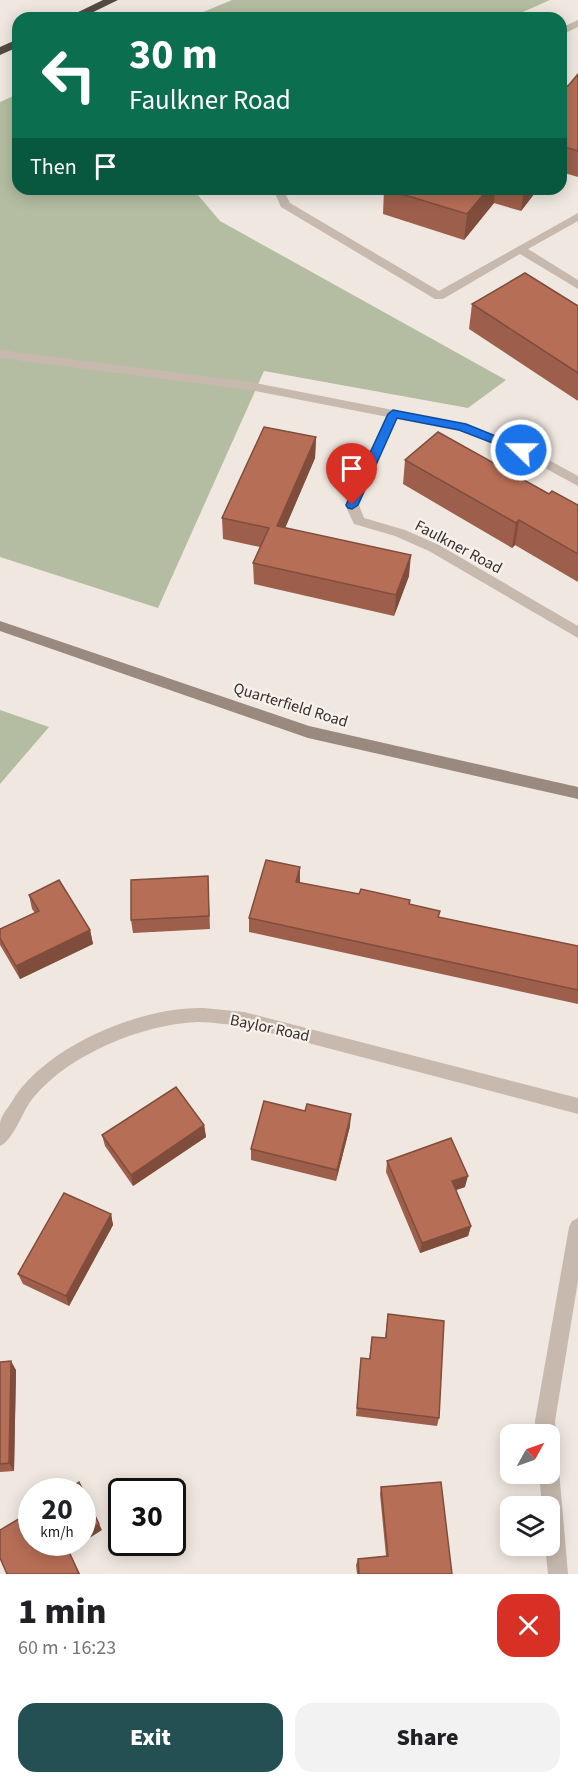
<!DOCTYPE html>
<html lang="en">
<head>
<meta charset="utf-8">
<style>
	body { margin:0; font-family:"Source Sans 3",sans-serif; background:#f2f2f2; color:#202124; height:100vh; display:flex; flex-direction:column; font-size:22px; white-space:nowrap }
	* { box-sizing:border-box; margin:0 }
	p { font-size:20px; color:#757577 }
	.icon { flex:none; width:33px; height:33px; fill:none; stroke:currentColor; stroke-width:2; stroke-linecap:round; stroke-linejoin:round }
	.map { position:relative; height:1574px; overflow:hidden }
	.drawer { display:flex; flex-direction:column; background:#fff; flex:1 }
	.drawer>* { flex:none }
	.top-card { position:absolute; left:12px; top:12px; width:555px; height:183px; border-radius:18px; box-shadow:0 3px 15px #0003; background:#0b6e4f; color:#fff; overflow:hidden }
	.needle { width:39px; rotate:50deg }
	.controls { position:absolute; left:500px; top:1424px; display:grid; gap:12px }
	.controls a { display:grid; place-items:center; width:60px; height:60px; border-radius:12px; background:#fff; box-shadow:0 3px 15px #0003; font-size:30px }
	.speed { position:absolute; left:18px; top:1478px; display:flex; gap:12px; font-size:30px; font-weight:700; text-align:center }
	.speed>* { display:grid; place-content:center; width:78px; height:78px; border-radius:50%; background:#fff; box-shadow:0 3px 15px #0003; line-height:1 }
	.speed small { font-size:15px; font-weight:400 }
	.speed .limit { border:3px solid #111; border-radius:9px; background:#fff; color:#111 }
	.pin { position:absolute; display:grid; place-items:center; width:51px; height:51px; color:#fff; margin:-62px -26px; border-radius:50% 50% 50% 0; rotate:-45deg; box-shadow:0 0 6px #0007 }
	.pin .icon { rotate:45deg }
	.me { position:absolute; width:66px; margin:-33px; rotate:292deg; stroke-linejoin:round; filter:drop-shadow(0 0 4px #0008) }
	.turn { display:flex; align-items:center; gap:21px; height:126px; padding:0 18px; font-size:27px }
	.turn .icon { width:78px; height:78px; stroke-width:2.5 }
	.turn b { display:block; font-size:42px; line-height:51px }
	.then { display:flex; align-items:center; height:57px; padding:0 18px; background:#0003; gap:12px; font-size:22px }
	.round { display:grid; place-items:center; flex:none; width:63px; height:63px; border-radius:18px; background:#f2f2f2 }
	.summary { display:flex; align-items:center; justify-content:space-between; height:102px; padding:0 18px }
	h1 { font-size:36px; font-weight:800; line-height:45px }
	.primary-button { display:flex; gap:12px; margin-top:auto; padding:12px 18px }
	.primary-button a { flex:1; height:69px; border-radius:18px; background:#255053; color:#fff; font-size:24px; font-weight:800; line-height:69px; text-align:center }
	.primary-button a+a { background:#f2f2f2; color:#202124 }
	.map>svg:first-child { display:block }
	.green { fill:#b4bda1 }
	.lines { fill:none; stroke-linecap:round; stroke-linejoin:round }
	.lane { fill:#c7b9ad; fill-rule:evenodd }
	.street { fill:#c7b9ad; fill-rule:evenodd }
	.secondary { fill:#9a897f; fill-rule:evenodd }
	.highway { fill:#564943; fill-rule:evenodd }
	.wall { fill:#9d5f4b }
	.shaded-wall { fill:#804d3d }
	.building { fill:#b76e57; stroke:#804d3d; stroke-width:1.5 }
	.route { fill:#1a73e8; stroke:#114b97; stroke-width:1.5 }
	.labels { text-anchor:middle; stroke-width:4.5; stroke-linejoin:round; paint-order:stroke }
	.street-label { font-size:16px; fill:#362e2b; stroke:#f8f2ec }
</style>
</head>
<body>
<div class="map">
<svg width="578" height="1574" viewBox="0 0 578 1574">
	<rect width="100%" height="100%" fill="#f0e8e0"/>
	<g class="green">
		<path d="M 232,0 L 550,0 L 509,18 L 189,18 Z"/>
		<path d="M 18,94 L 18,189 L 201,189 L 198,195 L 220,221 L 506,380 L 468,408 L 264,371 L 158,608 L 0,557 L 0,102 Z"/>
		<path d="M 0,710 L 49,727 L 0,784 Z"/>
	</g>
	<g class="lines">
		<g class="lane">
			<path d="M 578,20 L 578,27 L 561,35 L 561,28 Z"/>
			<path d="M 273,189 L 283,189 L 290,203 L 439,291 L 578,213 L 578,221 L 528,249 L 578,280 L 578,289 L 520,254 L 443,299 L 435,299 L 281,207 Z"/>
			<path d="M 0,350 L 250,382 L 393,410 L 399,414 L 393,418 L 250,390 L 0,358 Z"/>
		</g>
		<g class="street">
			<path d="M 393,410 L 466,424 L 525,447 L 578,476 L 578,486 L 517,453 L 460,431 L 397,419 L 359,505 L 364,518 L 405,530 L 439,545 L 578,626 L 578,638 L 429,551 L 395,536 L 354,524 L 345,505 L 387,414 Z"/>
			<path d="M 204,1008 L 244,1012 L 578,1098 L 578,1114 L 244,1026 C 229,1025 213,1022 198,1022 C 143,1024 69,1054 33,1098 C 23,1110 13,1141 0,1146 C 0,1139 0,1130 0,1123 C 1,1116 7,1109 11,1103 C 43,1047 141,1006 204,1008 Z"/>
			<path d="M 578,1218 L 578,1281 L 555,1421 L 556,1434 L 553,1441 L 549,1443 L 549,1434 L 536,1434 L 535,1421 L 569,1227 L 572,1221 Z"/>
			<path d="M 549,1460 L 556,1463 L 559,1470 L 568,1574 L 548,1574 L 545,1545 L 549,1545 L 549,1506 L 542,1506 L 539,1473 L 549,1473 Z"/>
		</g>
		<path class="secondary" d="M 0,621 L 309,726 L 578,787 L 578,799 L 308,738 L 0,631 Z"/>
		<g class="highway">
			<path d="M 103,0 L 118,0 L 81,18 L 66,18 Z"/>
			<path d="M 18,39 L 18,47 L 0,55 L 0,47 Z"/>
		</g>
	</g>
	<g class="wall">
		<path d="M 578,74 L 578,177 L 561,172 L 561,84 L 568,86 Z"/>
		<path d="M 384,189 L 538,189 L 521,211 L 494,203 L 464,240 L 383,214 Z"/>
		<path d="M 472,304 L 578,306 L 578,401 L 469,329 Z"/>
		<path d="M 316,437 L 315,458 L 285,528 L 409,576 L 394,616 L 254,584 L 253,563 L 260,547 L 223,539 L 222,518 Z"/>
		<path d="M 405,460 L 549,494 L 578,505 L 578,582 L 515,545 L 512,548 L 403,484 Z"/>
		<path d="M 208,876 L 210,929 L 133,933 L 131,920 Z"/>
		<path d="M 300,881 L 300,883 L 409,904 L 439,917 L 578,946 L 578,1004 L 249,932 L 249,918 Z"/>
		<path d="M 29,895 L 90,930 L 93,944 L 20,979 L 0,945 L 0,929 L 35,913 L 32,909 Z"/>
		<path d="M 204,1125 L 206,1137 L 133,1186 L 105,1146 L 102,1135 Z"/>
		<path d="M 350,1126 L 336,1181 L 251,1160 L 251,1149 Z"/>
		<path d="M 387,1161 L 465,1187 L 456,1190 L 471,1226 L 468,1236 L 420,1253 L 386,1172 Z"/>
		<path d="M 111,1214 L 113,1225 L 69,1306 L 23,1284 L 18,1274 Z"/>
		<path d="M 388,1314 L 439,1418 L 437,1426 L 356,1416 L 360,1367 L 369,1359 L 372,1337 L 385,1338 Z"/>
		<path d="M 0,1362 L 16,1370 L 14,1471 L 0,1472 Z"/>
		<path d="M 381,1487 L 452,1574 L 357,1574 L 356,1565 L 358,1559 L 386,1556 L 380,1494 Z"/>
	</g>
	<g class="shaded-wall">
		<path d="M 488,189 L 495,189 L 494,203 L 464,240 L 467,214 Z"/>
		<path d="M 524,189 L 538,189 L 521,211 Z"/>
		<path d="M 316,437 L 315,458 L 277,547 L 277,526 Z"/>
		<path d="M 519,520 L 515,545 L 512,548 L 516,523 Z"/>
		<path d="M 411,555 L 409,576 L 394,616 L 396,595 Z"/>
		<path d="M 300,867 L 300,881 L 296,896 L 296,882 Z"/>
		<path d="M 90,930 L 93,944 L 20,979 L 16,966 Z"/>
		<path d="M 351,1114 L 350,1126 L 336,1181 L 337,1170 Z"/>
		<path d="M 204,1125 L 206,1137 L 133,1186 L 131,1175 Z"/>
		<path d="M 468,1176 L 465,1187 L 450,1192 L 452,1181 Z"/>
		<path d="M 111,1214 L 113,1225 L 69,1306 L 66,1296 Z"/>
		<path d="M 471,1226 L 468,1236 L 420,1253 L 422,1243 Z"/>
		<path d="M 11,1361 L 16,1370 L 14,1471 L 9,1463 Z"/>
		<path d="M 79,1482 L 102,1530 L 69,1551 L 80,1574 L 79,1574 L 66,1545 L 70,1542 L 82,1542 Z"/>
	</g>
	<g class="building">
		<path d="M 578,74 L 578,151 L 561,146 L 561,84 L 568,86 Z"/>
		<path d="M 385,189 L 488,189 L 467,214 Z"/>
		<path d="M 525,273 L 578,306 L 578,373 L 472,304 Z"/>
		<path d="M 264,427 L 316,437 L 277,526 L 411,555 L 396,595 L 253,563 L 269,528 L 222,518 Z"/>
		<path d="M 438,432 L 549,494 L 552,491 L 578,505 L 578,554 L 519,520 L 516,523 L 405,460 Z"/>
		<path d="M 266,860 L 300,867 L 296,882 L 359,894 L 361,889 L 410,900 L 409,904 L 440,911 L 438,917 L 578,946 L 578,990 L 249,918 Z"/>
		<path d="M 208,876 L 209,916 L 131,920 L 131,880 Z"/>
		<path d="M 59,880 L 90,930 L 16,966 L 0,938 L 0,929 L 39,911 L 29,895 Z"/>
		<path d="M 176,1087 L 204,1125 L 131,1175 L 102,1135 Z"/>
		<path d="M 264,1101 L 305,1111 L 307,1104 L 351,1114 L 337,1170 L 251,1149 Z"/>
		<path d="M 451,1138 L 468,1176 L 452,1181 L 471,1226 L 422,1243 L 387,1161 Z"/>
		<path d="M 64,1193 L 111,1214 L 66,1296 L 18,1274 Z"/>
		<path d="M 388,1314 L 444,1321 L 439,1418 L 357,1408 L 361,1358 L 370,1359 L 372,1337 L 386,1338 Z"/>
		<path d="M 11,1361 L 9,1463 L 0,1464 L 0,1362 Z"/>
		<path d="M 79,1482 L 99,1524 L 82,1534 L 82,1491 L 65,1491 Z"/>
		<path d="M 441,1482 L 452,1574 L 359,1574 L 358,1559 L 388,1556 L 381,1487 Z"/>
		<path d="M 32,1511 L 32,1542 L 70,1542 L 66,1545 L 79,1574 L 7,1574 L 0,1558 L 0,1530 Z"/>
	</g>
	<path class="route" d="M 393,410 L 466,424 L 525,448 L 527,450 L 521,454 L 459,430 L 397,418 L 358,505 L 352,509 L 348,508 L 346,505 L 388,414 Z"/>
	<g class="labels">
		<g class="street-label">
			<text transform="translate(459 546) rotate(28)" y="6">Faulkner Road</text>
			<text transform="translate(291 704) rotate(17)" y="6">Quarterfield Road</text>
			<text transform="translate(270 1027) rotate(12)" y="6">Baylor Road</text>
		</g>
	</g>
</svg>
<div class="controls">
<a><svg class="needle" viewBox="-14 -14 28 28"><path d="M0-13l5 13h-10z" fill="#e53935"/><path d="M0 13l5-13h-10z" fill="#757577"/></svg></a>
<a><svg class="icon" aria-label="layers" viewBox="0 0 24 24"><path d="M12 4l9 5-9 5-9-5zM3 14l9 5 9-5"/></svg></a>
</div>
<div class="speed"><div>20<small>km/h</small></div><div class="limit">30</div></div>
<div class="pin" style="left:352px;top:505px;background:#d93025"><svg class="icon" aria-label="arrive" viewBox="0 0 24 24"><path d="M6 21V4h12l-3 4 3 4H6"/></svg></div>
<svg class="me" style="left:521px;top:450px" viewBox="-20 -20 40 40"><circle r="17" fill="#1a73e8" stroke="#fff" stroke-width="3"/><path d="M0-11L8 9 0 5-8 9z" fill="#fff"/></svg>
<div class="top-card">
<div class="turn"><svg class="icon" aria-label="left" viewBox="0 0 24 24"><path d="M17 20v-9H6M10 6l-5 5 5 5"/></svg><div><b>30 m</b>Faulkner Road</div></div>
<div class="then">Then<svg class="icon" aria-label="arrive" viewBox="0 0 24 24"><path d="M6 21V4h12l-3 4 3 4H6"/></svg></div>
</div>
</div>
<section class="drawer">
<div class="summary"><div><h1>1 min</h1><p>60 m · 16:23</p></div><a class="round" style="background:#d93025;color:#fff"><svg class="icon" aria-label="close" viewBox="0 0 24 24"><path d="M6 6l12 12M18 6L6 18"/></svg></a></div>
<div class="primary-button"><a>Exit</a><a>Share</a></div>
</section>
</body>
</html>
